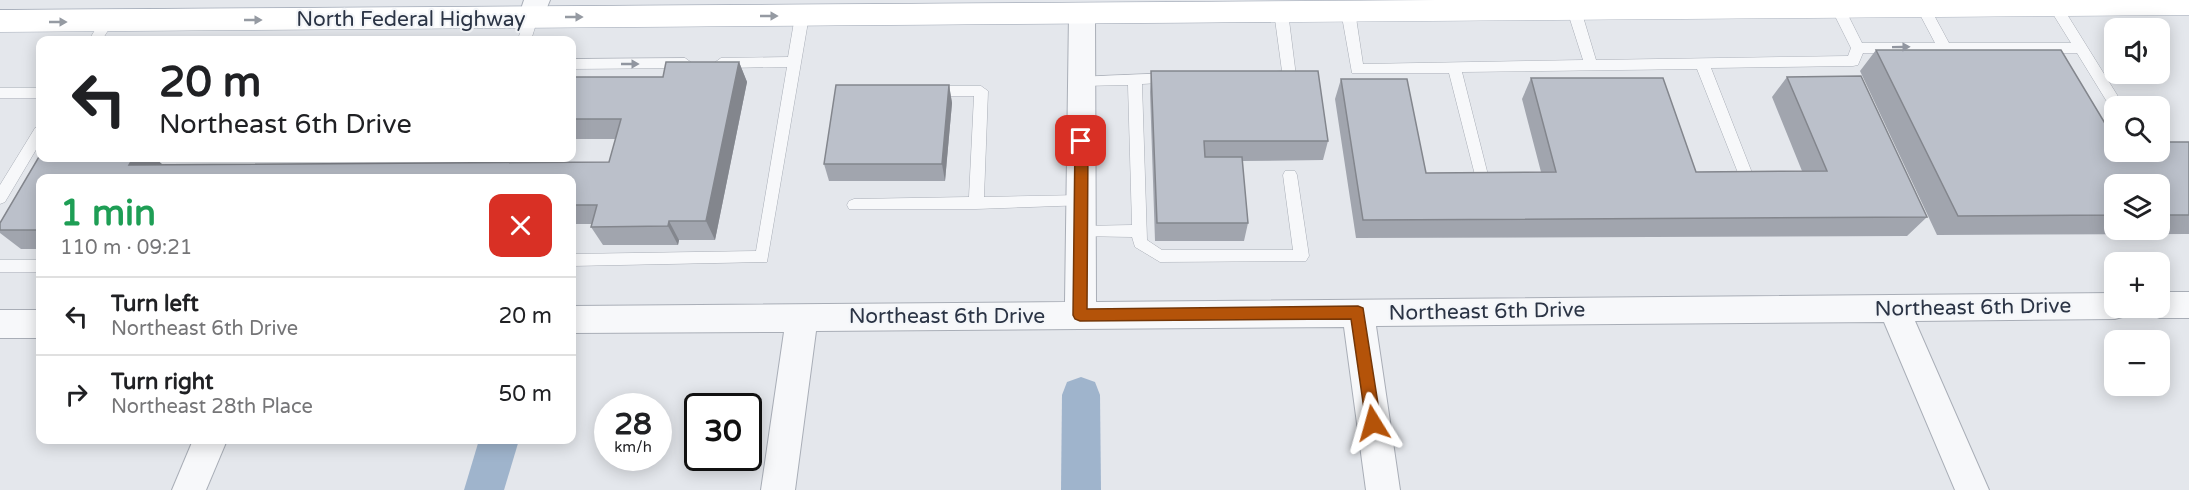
<!DOCTYPE html>
<html lang="en">
<head>
<meta charset="utf-8">
<style>
	body { margin:0; font-family:"Varela Round",sans-serif; background:#f2f2f2; color:#202124; height:100vh; display:flex; flex-direction:column; font-size:22px; white-space:nowrap }
	* { box-sizing:border-box; margin:0 }
	p { font-size:20px; color:#757577 }
	.icon { flex:none; width:33px; height:33px; fill:none; stroke:currentColor; stroke-width:2; stroke-linecap:round; stroke-linejoin:round }
	.map { position:relative; flex:1; overflow:hidden }
	.details { position:absolute; left:36px; top:174px; width:540px; height:270px; display:flex; flex-direction:column; background:#fff; border-radius:12px; box-shadow:0 3px 15px #0003 }
	.details>* { flex:none }
	.banner { position:absolute; left:36px; top:36px; width:540px; height:126px; border-radius:12px; box-shadow:0 3px 15px #0003; background:#fff; color:#202124; overflow:hidden }
	.fabs { position:absolute; left:2104px; top:18px; display:grid; gap:12px }
	.fabs a { display:grid; place-items:center; width:66px; height:66px; border-radius:12px; background:#fff; box-shadow:0 3px 15px #0003; font-size:30px }
	.speed { position:absolute; left:594px; top:393px; display:flex; gap:12px; font-size:30px; font-weight:700; text-align:center }
	.speed>* { display:grid; place-content:center; width:78px; height:78px; border-radius:50%; background:#fff; box-shadow:0 3px 15px #0003; line-height:1 }
	.speed small { font-size:15px; font-weight:400 }
	.speed .limit { border:3px solid #111; border-radius:9px; background:#fff; color:#111 }
	.pin { position:absolute; display:grid; place-items:center; width:51px; height:51px; color:#fff; margin:-26px; border-radius:12px; box-shadow:0 3px 9px #0006 }
	.me { position:absolute; width:66px; margin:-33px; rotate:352deg; stroke-linejoin:round; filter:drop-shadow(0 0 4px #0008) }
	.turn { display:flex; align-items:center; gap:21px; height:126px; padding:0 24px; font-size:27px }
	.turn .icon { width:78px; height:78px; stroke-width:2.5 }
	.turn b { display:block; font-size:42px; line-height:51px }
	.round { display:grid; place-items:center; flex:none; width:63px; height:63px; border-radius:12px; background:#f2f2f2 }
	.headline { display:flex; align-items:center; justify-content:space-between; height:102px; padding:0 24px }
	h1 { font-size:36px; font-weight:700; line-height:45px; color:#1e9e55 }
	ul { padding:0; list-style:none }
	li { display:flex; align-items:center; gap:18px; height:78px; padding:0 24px; border-top:2px solid #e0e0e0 }
	li div { flex:1 }
	li b { display:block; font-size:22px }
	li em { font-style:normal }
	.map>svg:first-child { display:block }
	.lines { fill:none; stroke-linecap:round; stroke-linejoin:round }
	.canal { fill:#9fb4cc; fill-rule:evenodd }
	.lane-casing { stroke:#a9aeb7; stroke-width:1 }
	.street-casing { stroke:#a9aeb7; stroke-width:2 }
	.primary-casing { stroke:#a3abb8; stroke-width:1 }
	.lane { fill:#f7f8fa; fill-rule:evenodd }
	.street { fill:#f7f8fa; fill-rule:evenodd }
	.primary { fill:#fff; fill-rule:evenodd }
	.wall { fill:#a1a5ae; fill-rule:evenodd }
	.shaded-wall { fill:#83868d }
	.building { fill:#bbc0ca; stroke:#83868d; stroke-width:1.5 }
	.oneway { fill:#959aa2 }
	.oneway2 { fill:#9196a0 }
	.route { fill:#b45309; stroke:#753606; stroke-width:1.5 }
	.labels { text-anchor:middle; stroke-width:4.5; stroke-linejoin:round; paint-order:stroke }
	.street-label { font-size:21px; fill:#2b3445; stroke:#f4f6f9 }
</style>
</head>
<body>
<div class="map">
<svg width="2189" height="490" viewBox="0 0 2189 490">
	<rect width="100%" height="100%" fill="#e4e7ec"/>
	<g class="lines">
		<g class="canal">
			<path d="M 1081,377 L 1095,382 L 1100,395 L 1101,490 L 1061,490 L 1062,395 L 1067,382 Z"/>
			<path d="M 479,440 L 519,440 L 504,490 L 464,490 Z"/>
		</g>
		<g class="lane-casing">
			<g id="lane">
				<path d="M 2055,1 L 2060,3 L 2124,106 L 2115,106 L 2115,111 L 2112,110 L 2077,53 L 1863,53 L 1858,65 L 1853,66 L 1711,68 L 1756,183 L 1754,187 L 1744,187 L 1742,183 L 1697,69 L 1462,72 L 1490,183 L 1488,187 L 1478,187 L 1449,73 L 1352,73 L 1341,11 L 1348,6 L 1355,11 L 1363,64 L 1583,60 L 1567,10 L 1574,5 L 1581,10 L 1596,60 L 1848,56 L 1851,48 L 1831,8 L 1838,3 L 1843,5 L 1862,43 L 1935,43 L 1916,7 L 1923,2 L 1928,4 L 1949,43 L 2071,43 L 2048,6 Z"/>
				<path d="M 1281,7 L 1288,12 L 1296,76 C 1291,84 1274,84 1269,76 L 1271,72 L 1282,71 L 1274,12 Z"/>
				<path d="M 802,11 L 809,16 L 767,262 L 572,266 L 572,254 L 756,251 L 787,67 L 721,68 L 714,63 L 721,58 L 788,57 L 795,16 Z"/>
				<path d="M 531,13 L 538,18 L 531,40 L 518,40 L 524,18 Z"/>
				<path d="M 107,16 L 114,21 L 102,40 L 89,40 L 102,18 Z"/>
				<path d="M 685,58 L 692,63 L 685,68 L 572,69 L 572,59 Z"/>
				<path d="M 1171,73 L 1178,78 L 1176,82 L 1142,84 L 1147,240 L 1162,250 L 1293,250 L 1283,175 L 1285,171 L 1295,171 L 1297,175 L 1309,256 L 1306,261 L 1160,262 L 1135,247 L 1132,237 L 1076,236 L 1074,232 L 1076,228 L 1081,226 L 1132,225 L 1128,85 L 1081,86 L 1074,81 L 1076,77 Z"/>
				<path d="M 931,86 L 981,86 L 988,91 L 984,197 L 1081,195 L 1086,197 L 1088,201 L 1086,205 L 976,209 L 849,209 L 847,205 L 849,201 L 854,199 L 969,197 L 974,96 L 931,96 L 924,91 Z"/>
				<rect x="0" y="88" width="40" height="10"/>
				<path d="M 40,126 L 40,143 L 5,202 L 0,204 L 0,185 L 35,128 Z"/>
				<rect x="0" y="260" width="40" height="12"/>
			</g>
		</g>
		<g class="street-casing">
			<g id="street">
				<path d="M 524,0 L 550,0 L 540,25 L 531,28 L 522,25 L 518,18 Z"/>
				<path d="M 1082,4 L 1091,7 L 1095,14 L 1096,302 L 2115,293 L 2115,308 L 2130,308 L 2126,316 L 2115,319 L 1915,321 L 1989,490 L 1955,490 L 1884,322 L 1376,326 L 1400,490 L 1366,490 L 1344,327 L 816,331 L 795,490 L 761,490 L 784,332 L 572,333 L 572,306 L 1065,302 L 1069,14 L 1073,7 Z"/>
				<path d="M 2160,292 L 2189,292 L 2189,318 L 2160,318 L 2149,314 L 2146,308 L 2160,308 Z"/>
				<rect x="0" y="310" width="40" height="28"/>
				<path d="M 193,440 L 227,440 L 206,490 L 172,490 Z"/>
			</g>
		</g>
		<g class="primary-casing">
			<path id="primary" d="M 1436,0 L 2189,0 L 2189,15 L 0,32 L 0,10 Z"/>
		</g>
		<use href="#lane" class="lane"/>
		<use href="#street" class="street"/>
		<use href="#primary" class="primary"/>
	</g>
	<g class="wall">
		<path d="M 1876,50 L 2115,152 L 2189,142 L 2189,234 L 1937,235 L 1860,71 ZM 2115,184 L 2160,184 L 2160,230 L 2115,230 Z"/>
		<path d="M 666,62 L 739,62 L 747,82 L 715,240 L 679,240 L 678,245 L 603,245 L 591,227 L 592,224 L 572,224 L 572,178 L 40,178 L 40,249 L 21,249 L 0,233 L 0,223 L 40,155 L 40,158 L 155,158 L 161,165 L 609,162 L 616,139 L 572,139 L 572,77 L 663,77 Z"/>
		<path d="M 1151,71 L 1328,141 L 1323,160 L 1242,161 L 1248,223 L 1244,241 L 1155,241 L 1150,92 Z"/>
		<path d="M 1787,77 L 1927,217 L 1907,236 L 1356,238 L 1335,99 L 1341,79 L 1426,173 L 1541,172 L 1522,99 L 1531,78 L 1696,172 L 1802,171 L 1772,97 Z"/>
		<path d="M 949,85 L 952,103 L 945,181 L 829,181 L 824,164 Z"/>
	</g>
	<g class="shaded-wall">
		<path d="M 739,62 L 747,82 L 715,240 L 706,221 Z"/>
		<path d="M 949,85 L 952,103 L 945,181 L 942,164 Z"/>
		<path d="M 133,158 L 155,158 L 162,164 L 154,178 L 129,165 Z"/>
		<path d="M 669,221 L 679,240 L 678,245 L 668,226 Z"/>
	</g>
	<g class="building">
		<path d="M 1876,50 L 2061,50 L 2115,140 L 2115,152 L 2160,152 L 2160,142 L 2189,142 L 2189,215 L 2160,215 L 2160,184 L 2115,184 L 2115,215 L 1958,216 Z"/>
		<path d="M 666,62 L 739,62 L 706,221 L 669,221 L 668,226 L 591,227 L 597,205 L 572,205 L 572,178 L 40,178 L 40,230 L 0,230 L 0,223 L 40,155 L 40,158 L 133,158 L 129,165 L 609,162 L 621,119 L 572,119 L 572,77 L 663,77 Z"/>
		<path d="M 1151,71 L 1318,71 L 1328,141 L 1204,141 L 1205,157 L 1242,157 L 1248,223 L 1157,223 Z"/>
		<path d="M 1861,76 L 1927,217 L 1363,220 L 1341,79 L 1407,79 L 1426,173 L 1556,172 L 1531,78 L 1663,78 L 1696,172 L 1827,171 L 1787,77 Z"/>
		<path d="M 836,85 L 949,85 L 942,164 L 824,164 Z"/>
	</g>
	<defs><path id="oneway-solid" d="M-6-.8H1V-3.2L6.5 0L1 3.2V.8H-6Z" transform="scale(1.5)"/></defs>
	<g class="oneway">
		<use href="#oneway-solid" transform="translate(769 16)"/>
		<use href="#oneway-solid" transform="translate(574 17)"/>
		<use href="#oneway-solid" transform="translate(253 20)"/>
		<use href="#oneway-solid" transform="translate(58 22)"/>
	</g>
	<g class="oneway2">
		<use href="#oneway-solid" transform="translate(1901 47) rotate(-1)"/>
		<use href="#oneway-solid" transform="translate(630 64)"/>
	</g>
	<path class="route" d="M 1081,136 L 1088,141 L 1087,309 L 1358,306 L 1363,308 L 1381,423 L 1379,428 L 1373,430 L 1368,428 L 1366,423 L 1351,319 L 1080,321 L 1075,319 L 1073,315 L 1075,141 Z"/>
	<g class="labels">
		<g class="street-label">
			<text x="411" y="26">North Federal Highway</text>
			<text transform="translate(1973 307) rotate(-1)" y="7">Northeast 6th Drive</text>
			<text transform="translate(1487 311) rotate(-1)" y="7">Northeast 6th Drive</text>
			<text x="947" y="323">Northeast 6th Drive</text>
		</g>
	</g>
</svg>
<div class="fabs">
<a><svg class="icon" aria-label="sound" viewBox="0 0 24 24"><path d="M4 9h4l5-4v14l-5-4H4zM17 9q2 3 0 6"/></svg></a>
<a><svg class="icon" aria-label="search" viewBox="0 0 24 24"><circle cx="10" cy="10" r="6"/><path d="M15 15l6 6"/></svg></a>
<a><svg class="icon" aria-label="layers" viewBox="0 0 24 24"><path d="M12 4l9 5-9 5-9-5zM3 14l9 5 9-5"/></svg></a>
<a>+</a>
<a>−</a>
</div>
<div class="speed"><div>28<small>km/h</small></div><div class="limit">30</div></div>
<div class="pin" style="left:1081px;top:141px;background:#d93025"><svg class="icon" aria-label="arrive" viewBox="0 0 24 24"><path d="M6 21V4h12l-3 4 3 4H6"/></svg></div>
<svg class="me" style="left:1373px;top:423px" viewBox="-20 -20 40 40"><path d="M0-17L14 15 0 8-14 15z" fill="#b45309" stroke="#fff" stroke-width="4"/></svg>
<div class="banner">
<div class="turn"><svg class="icon" aria-label="left" viewBox="0 0 24 24"><path d="M17 20v-9H6M10 6l-5 5 5 5"/></svg><div><b>20 m</b>Northeast 6th Drive</div></div>
</div>
<section class="details">
<div class="headline"><div><h1>1 min</h1><p>110 m · 09:21</p></div><a class="round" style="background:#d93025;color:#fff"><svg class="icon" aria-label="close" viewBox="0 0 24 24"><path d="M6 6l12 12M18 6L6 18"/></svg></a></div>
<ul>
<li><svg class="icon" aria-label="left" viewBox="0 0 24 24"><path d="M17 20v-9H6M10 6l-5 5 5 5"/></svg><div><b>Turn left</b><p>Northeast 6th Drive</p></div><em>20 m</em></li>
<li><svg class="icon" aria-label="right" viewBox="0 0 24 24"><path d="M7 20v-9h11M14 6l5 5-5 5"/></svg><div><b>Turn right</b><p>Northeast 28th Place</p></div><em>50 m</em></li>
</ul>
</section>
</div>
</body>
</html>
